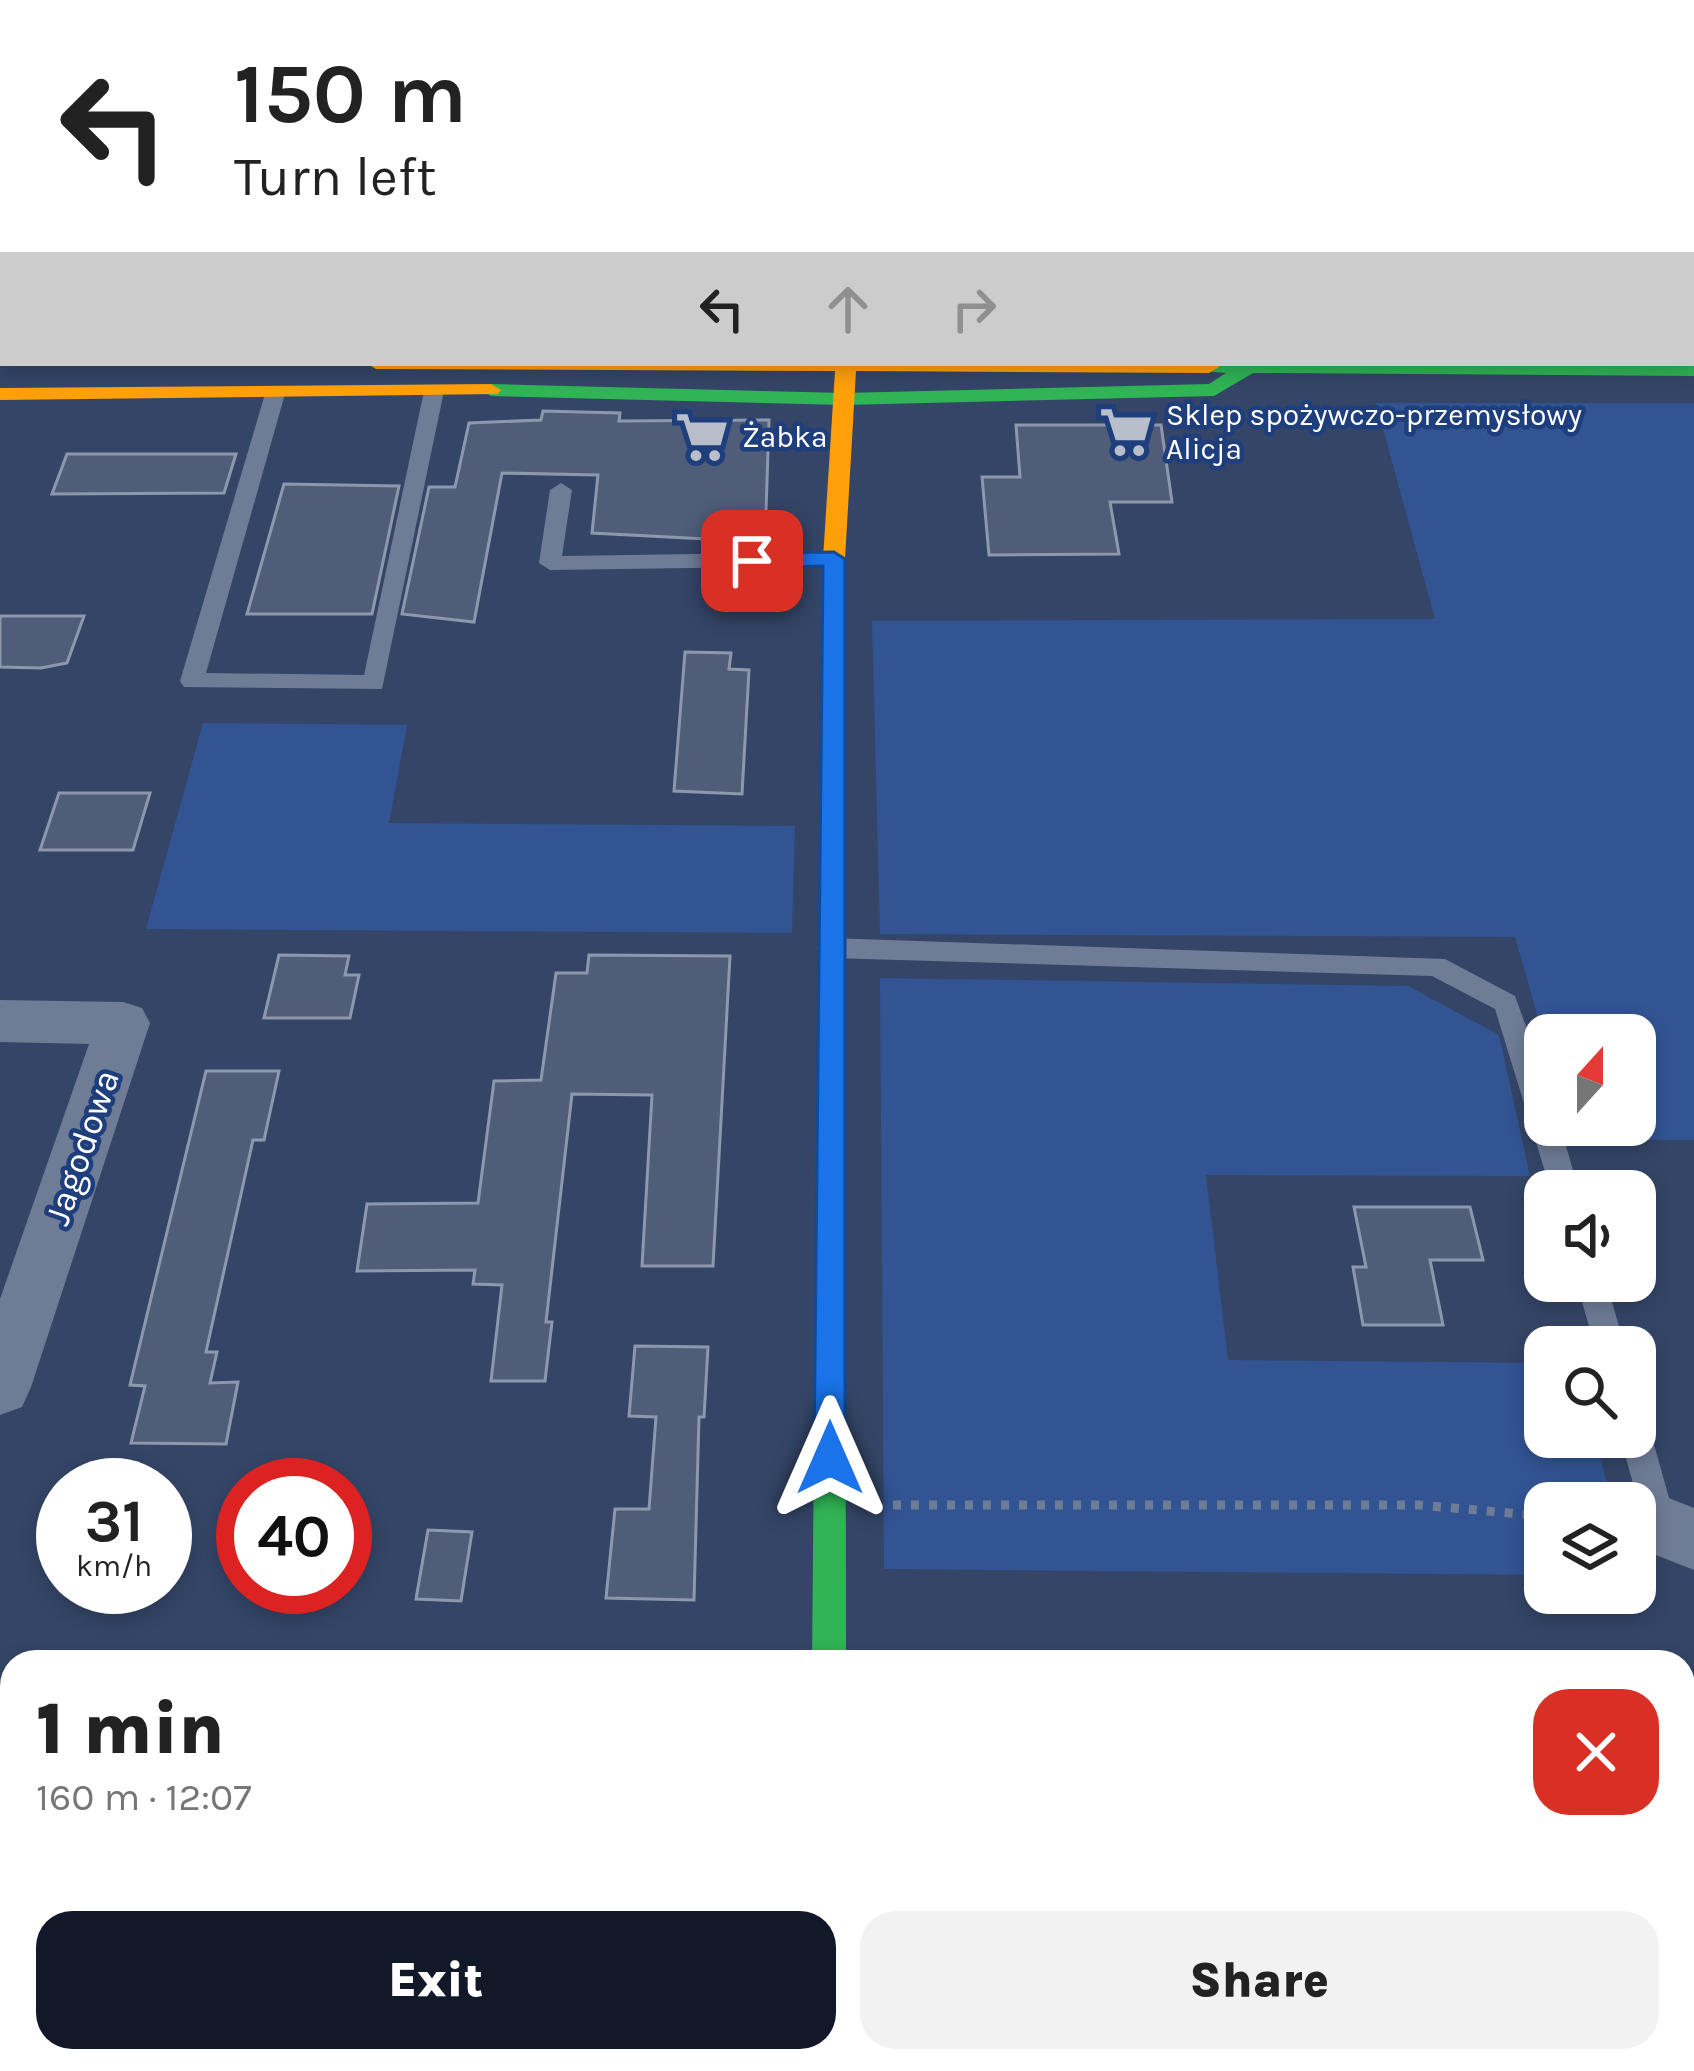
<!DOCTYPE html>
<html lang="en">
<head>
<meta charset="utf-8">
<style>
	body { margin:0; font-family:Karla,sans-serif; background:#f2f2f2; color:#222; height:100vh; display:flex; flex-direction:column; font-size:45px; white-space:nowrap }
	* { box-sizing:border-box; margin:0 }
	p { font-size:39px; color:#767676 }
	.icon { flex:none; width:66px; height:66px; fill:none; stroke:currentColor; stroke-width:2; stroke-linecap:round; stroke-linejoin:round }
	.map { position:relative; flex:1; overflow:hidden }
	.details { position:absolute; left:0px; top:1650px; width:1695px; height:423px; display:flex; flex-direction:column; background:#fff; border-radius:36px 36px 0 0; box-shadow:0 6px 18px #0003 }
	.details>* { flex:none }
	.hud { position:absolute; left:0px; top:0px; width:1695px; height:366px; box-shadow:0 6px 18px #0003; background:#fff; color:#222; overflow:hidden }
	.needle { width:78px; rotate:21deg }
	.controls { position:absolute; left:1524px; top:1014px; display:grid; gap:24px }
	.controls a { display:grid; place-items:center; width:132px; height:132px; border-radius:24px; background:#fff; box-shadow:0 6px 18px #0003; font-size:60px }
	.speed { position:absolute; left:36px; top:1458px; display:flex; gap:24px; font-size:60px; font-weight:700; text-align:center }
	.speed>* { display:grid; place-content:center; width:156px; height:156px; border-radius:50%; background:#fff; box-shadow:0 6px 18px #0003; line-height:1 }
	.speed small { font-size:30px; font-weight:400 }
	.speed .limit { border:18px solid #d22; background:#fff; color:#111 }
	.pin { position:absolute; display:grid; place-items:center; width:102px; height:102px; color:#fff; margin:-51px; border-radius:24px; box-shadow:0 6px 18px #0006 }
	.me { position:absolute; width:132px; margin:-66px; rotate:0deg; stroke-linejoin:round; filter:drop-shadow(0 0 9px #0008) }
	.turn { display:flex; align-items:center; gap:42px; height:252px; padding:0 36px; font-size:54px }
	.turn .icon { width:156px; height:156px; stroke-width:2.5 }
	.turn b { display:block; font-size:84px; line-height:102px }
	.lanes { display:flex; align-items:center; height:114px; padding:0 36px; background:#0003; justify-content:center; gap:60px; direction:ltr }
	.lanes .off { opacity:.35 }
	.round { display:grid; place-items:center; flex:none; width:126px; height:126px; border-radius:36px; background:#f2f2f2 }
	.overview { display:flex; align-items:center; justify-content:space-between; height:204px; padding:0 36px }
	h1 { font-size:72px; font-weight:800; line-height:90px }
	.primary-button { display:flex; gap:24px; margin-top:auto; padding:24px 36px }
	.primary-button a { flex:1; height:138px; border-radius:36px; background:#111827; color:#fff; font-size:48px; font-weight:800; line-height:138px; text-align:center }
	.primary-button a+a { background:#f2f2f2; color:#222 }
	.map>svg:first-child { display:block }
	.green { fill:#325493 }
	.building { fill:#505d79; stroke:#8d98ac; stroke-width:3 }
	.lines { fill:none; stroke-linecap:round; stroke-linejoin:round }
	.path-far1 { stroke:#6f7c96; stroke-width:4.5; stroke-dasharray:4.5 6; stroke-linecap:butt }
	.path { stroke:#6f7c96; stroke-width:9; stroke-dasharray:8 10; stroke-linecap:butt }
	.lane { fill:#6f7c96; fill-rule:evenodd }
	.street { fill:#6f7c96; fill-rule:evenodd }
	.fast { fill:#30b455; fill-rule:evenodd }
	.slow { fill:#ff9f0a; fill-rule:evenodd }
	.route { fill:#1a73e8; stroke:#114b97; stroke-width:3 }
	.labels { text-anchor:middle; stroke-width:9; stroke-linejoin:round; paint-order:stroke }
	.far-poi-label { font-size:30px; fill:#fff; stroke:#1f3e7c; text-anchor:start }
	.street-label { font-size:36px; fill:#fff; stroke:#1f3e7c }
</style>
</head>
<body>
<div class="map">
<svg width="1694" height="2071" viewBox="0 0 1694 2071">
	<rect width="100%" height="100%" fill="#344567"/>
	<g class="green">
		<path d="M 1376,403 L 1694,403 L 1694,1140 L 1572,1140 L 1568,1125 L 1635,1125 L 1635,1035 L 1545,1035 L 1545,1042 L 1515,937 L 880,934 L 872,621 L 1435,619 Z"/>
		<path d="M 203,723 L 407,725 L 389,823 L 795,826 L 792,933 L 146,929 Z"/>
		<path d="M 880,978 L 1408,986 L 1499,1035 L 1530,1176 L 1206,1175 L 1228,1360 L 1545,1363 L 1545,1437 L 1595,1437 L 1612,1503 L 1545,1503 L 1545,1575 L 884,1569 Z"/>
		<path d="M 1694,1865 L 1694,2071 L 1637,2071 L 1635,2061 L 1683,2061 L 1683,1866 Z"/>
	</g>
	<g class="building">
		<path d="M 543,411 L 620,413 L 619,421 L 769,420 L 765,542 L 592,533 L 598,475 L 502,473 L 474,622 L 402,614 L 429,487 L 455,487 L 469,423 L 541,420 Z"/>
		<path d="M 1016,425 L 1161,425 L 1172,502 L 1110,502 L 1119,554 L 989,555 L 982,477 L 1020,477 Z"/>
		<path d="M 67,454 L 236,454 L 224,493 L 52,494 Z"/>
		<path d="M 284,484 L 399,486 L 372,614 L 247,614 Z"/>
		<path d="M 0,616 L 84,616 L 67,663 L 41,668 L 0,667 Z"/>
		<path d="M 685,652 L 731,653 L 729,669 L 749,670 L 742,794 L 674,791 Z"/>
		<path d="M 59,793 L 150,793 L 133,850 L 40,850 Z"/>
		<path d="M 279,955 L 349,956 L 345,975 L 359,975 L 350,1018 L 264,1018 Z"/>
		<path d="M 589,955 L 730,956 L 713,1266 L 642,1266 L 652,1095 L 572,1094 L 546,1322 L 552,1322 L 545,1381 L 491,1381 L 502,1285 L 473,1284 L 475,1270 L 357,1271 L 367,1204 L 478,1203 L 494,1081 L 541,1080 L 556,973 L 587,973 Z"/>
		<path d="M 206,1071 L 279,1071 L 264,1140 L 253,1140 L 206,1352 L 217,1352 L 210,1383 L 238,1382 L 226,1444 L 131,1443 L 145,1386 L 130,1385 Z"/>
		<path d="M 1354,1207 L 1470,1207 L 1483,1260 L 1430,1260 L 1443,1325 L 1363,1325 L 1353,1267 L 1366,1267 Z"/>
		<path d="M 635,1346 L 708,1347 L 704,1417 L 699,1417 L 694,1600 L 606,1598 L 615,1509 L 649,1509 L 656,1417 L 629,1416 Z"/>
		<path d="M 428,1530 L 472,1532 L 461,1601 L 416,1599 Z"/>
	</g>
	<g class="lines">
		<g class="path-far1">
			<path d="M 35,3 L 39,0"/>
			<path d="M 73,3 L 80,0"/>
		</g>
		<path class="path" d="M 893,1505 L 1419,1505 L 1545,1516"/>
		<g class="lane">
			<rect x="0" y="287" width="3" height="12"/>
			<path d="M 434,385 L 444,391 L 382,689 L 184,687 L 180,681 L 265,394 L 275,388 L 285,394 L 206,673 L 364,675 L 424,391 Z"/>
			<path d="M 561,483 L 572,490 L 562,556 L 834,552 L 845,559 L 834,566 L 550,570 L 539,563 L 550,490 Z"/>
			<path d="M 830,938 L 1445,959 L 1515,996 L 1545,1079 L 1545,1125 L 1560,1125 L 1579,1191 L 1551,1191 L 1495,1009 L 1432,976 L 830,958 L 817,948 Z"/>
			<path d="M 1576,1281 L 1606,1281 L 1625,1347 L 1595,1347 Z"/>
			<path d="M 1635,1420 L 1646,1424 L 1651,1434 L 1677,1526 L 1672,1537 L 1661,1541 L 1650,1537 L 1645,1526 L 1620,1437 L 1635,1437 Z"/>
		</g>
		<g class="street">
			<path d="M 3,27 L 3,47 L 0,48 L 0,28 Z"/>
			<path d="M 3,205 L 3,227 L 0,228 L 0,206 Z"/>
			<path d="M 0,1000 L 123,1002 L 142,1008 L 150,1023 L 31,1387 L 22,1407 L 0,1415 L 0,1299 L 89,1044 L 0,1042 Z"/>
			<path d="M 1661,1495 L 1694,1508 L 1694,1570 L 1638,1548 L 1638,1504 Z"/>
			<rect x="791" y="2061" width="76" height="10"/>
		</g>
		<g class="fast">
			<rect x="0" y="335" width="3" height="12"/>
			<path d="M 1202,363 L 1694,364 L 1694,376 L 1253,373 L 1214,396 L 844,405 L 491,396 L 481,390 L 491,384 L 844,393 L 1209,384 L 1226,373 L 1202,371 Z"/>
			<path d="M 833,674 L 845,682 L 846,1662 L 812,1662 L 821,682 Z"/>
		</g>
		<g class="slow">
			<path d="M 366,363 L 1216,363 L 1219,367 L 1209,373 L 856,371 L 845,559 L 845,682 L 833,690 L 821,682 L 823,559 L 835,371 L 376,369 Z"/>
			<path d="M 491,384 L 501,390 L 498,394 L 0,400 L 0,388 Z"/>
		</g>
	</g>
	<path class="route" d="M 834,552 L 845,559 L 845,1458 L 841,1469 L 830,1473 L 818,1469 L 814,1458 L 823,566 L 752,568 L 741,561 L 752,553 Z"/>
	<defs>
		<g id="supermarket-bare" transform="scale(4.14)"><path d="M-6-5.5h2.5l.6 2H6L4.5 2H-2.5L-4.4-4H-6ZM-1.5 3.2a1.3 1.3 0 1 0 .1 0ZM3 3.2a1.3 1.3 0 1 0 .1 0Z" fill="#b8beca" stroke="#1f3e7c" stroke-width="2.5" paint-order="stroke"/></g>
	</defs>
	<g fill-rule="evenodd">
		<use href="#supermarket-bare" x="1126" y="432"/>
		<use href="#supermarket-bare" x="702" y="437"/>
	</g>
	<g class="labels">
		<g class="far-poi-label">
			<text x="1166" y="425">Sklep spożywczo-przemysłowy<tspan x="1166" dy="34">Alicja</tspan></text>
			<text x="742" y="447">Żabka</text>
		</g>
		<g class="street-label">
			<text transform="translate(81 1147) rotate(-71)" y="13">Jagodowa</text>
		</g>
	</g>
</svg>
<div class="controls">
<a><svg class="needle" viewBox="-14 -14 28 28"><path d="M0-13l5 13h-10z" fill="#e53935"/><path d="M0 13l5-13h-10z" fill="#767676"/></svg></a>
<a><svg class="icon" aria-label="sound" viewBox="0 0 24 24"><path d="M4 9h4l5-4v14l-5-4H4zM17 9q2 3 0 6"/></svg></a>
<a><svg class="icon" aria-label="search" viewBox="0 0 24 24"><circle cx="10" cy="10" r="6"/><path d="M15 15l6 6"/></svg></a>
<a><svg class="icon" aria-label="layers" viewBox="0 0 24 24"><path d="M12 4l9 5-9 5-9-5zM3 14l9 5 9-5"/></svg></a>
</div>
<div class="speed"><div>31<small>km/h</small></div><div class="limit">40</div></div>
<div class="pin" style="left:752px;top:561px;background:#d93025"><svg class="icon" aria-label="arrive" viewBox="0 0 24 24"><path d="M6 21V4h12l-3 4 3 4H6"/></svg></div>
<svg class="me" style="left:830px;top:1458px" viewBox="-20 -20 40 40"><path d="M0-17L14 15 0 8-14 15z" fill="#1a73e8" stroke="#fff" stroke-width="4"/></svg>
<div class="hud">
<div class="turn"><svg class="icon" aria-label="left" viewBox="0 0 24 24"><path d="M17 20v-9H6M10 6l-5 5 5 5"/></svg><div><b>150 m</b>Turn left</div></div>
<div class="lanes"><svg class="icon" aria-label="left" viewBox="0 0 24 24"><path d="M17 20v-9H6M10 6l-5 5 5 5"/></svg><svg class="icon off" aria-label="ahead" viewBox="0 0 24 24"><path d="M12 20V5M6 11l6-6 6 6"/></svg><svg class="icon off" aria-label="right" viewBox="0 0 24 24"><path d="M7 20v-9h11M14 6l5 5-5 5"/></svg></div>
</div>
<section class="details">
<div class="overview"><div><h1>1 min</h1><p>160 m · 12:07</p></div><a class="round" style="background:#d93025;color:#fff"><svg class="icon" aria-label="close" viewBox="0 0 24 24"><path d="M6 6l12 12M18 6L6 18"/></svg></a></div>
<div class="primary-button"><a>Exit</a><a>Share</a></div>
</section>
</div>
</body>
</html>
